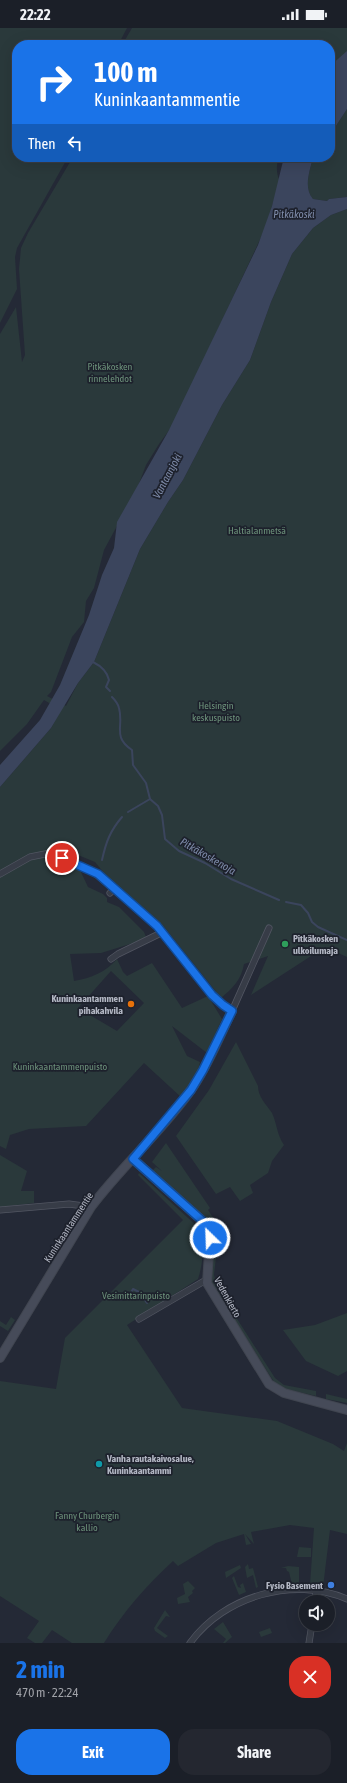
<!DOCTYPE html>
<html lang="en">
<head>
<meta charset="utf-8">
<style>
	body { margin:0; font-family:"Asap Condensed",sans-serif; background:#242730; color:#f1f3f6; height:100vh; display:flex; flex-direction:column; font-size:15px; white-space:nowrap }
	* { box-sizing:border-box; margin:0 }
	p { font-size:13px; color:#a0a2a8 }
	.icon { flex:none; width:22px; height:22px; fill:none; stroke:currentColor; stroke-width:2; stroke-linecap:round; stroke-linejoin:round }
	.map { position:relative; height:1615px; overflow:hidden }
	.sheet { display:flex; flex-direction:column; background:#1b1f28; flex:1 }
	.sheet>* { flex:none }
	.hud { position:absolute; left:12px; top:12px; width:323px; height:122px; border-radius:16px; box-shadow:0 4px 16px #0002,0 0 0 1px #393d45; background:#1a73e8; color:#fff; overflow:hidden }
	.fabs { position:absolute; left:299px; top:1567px; display:grid; gap:8px }
	.fabs a { display:grid; place-items:center; width:36px; height:36px; border-radius:50%; background:#1b1f28; box-shadow:0 4px 16px #0002,0 0 0 1px #393d45; font-size:20px }
	.pin { position:absolute; display:grid; place-items:center; width:34px; height:34px; color:#fff; margin:-17px; border:2px solid #fff; border-radius:50%; box-shadow:0 1px 4px #0007 }
	.me { position:absolute; width:44px; margin:-22px; rotate:336deg; stroke-linejoin:round; filter:drop-shadow(0 0 3px #0008) }
	.turn { display:flex; align-items:center; gap:14px; height:84px; padding:0 16px; font-size:18px }
	.turn .icon { width:52px; height:52px; stroke-width:2.5 }
	.turn b { display:block; font-size:28px; line-height:34px }
	.then { display:flex; align-items:center; height:38px; padding:0 16px; background:#0003; gap:8px; font-size:15px }
	.round { display:grid; place-items:center; flex:none; width:42px; height:42px; border-radius:16px; background:#242730 }
	.head { display:flex; align-items:center; justify-content:space-between; height:68px; padding:0 16px }
	h1 { font-size:24px; font-weight:700; line-height:30px; color:#1a73e8 }
	.action { display:flex; gap:8px; margin-top:auto; padding:8px 16px }
	.action a { flex:1; height:46px; border-radius:16px; background:#1a73e8; color:#fff; font-size:16px; font-weight:700; line-height:46px; text-align:center }
	.action a+a { background:#242730; color:#f1f3f6 }
	.status { display:flex; justify-content:space-between; align-items:center; height:28px; padding:0 20px; background:#1b1f28; direction:ltr }
	.status svg { height:11px; fill:currentColor }
	.map>svg:first-child { display:block }
	.green { fill:#2a393b; fill-rule:evenodd }
	.water { fill:#3b455d }
	.lines { fill:none; stroke-linecap:round; stroke-linejoin:round }
	.stream { stroke:#3b455d; stroke-width:2 }
	.street-casing { stroke:#525662; stroke-width:7 }
	.secondary-casing { stroke:#404550; stroke-width:10 }
	.street { stroke:#373c47; stroke-width:5.5 }
	.secondary { stroke:#464b59; stroke-width:8 }
	.route-casing { stroke:#114b97; stroke-width:10 }
	.route { stroke:#1a73e8; stroke-width:7 }
	.leisure-dot { fill:#2e9e5b; stroke:#1d212c; stroke-width:1.5 }
	.food-dot { fill:#e8710a; stroke:#1d212c; stroke-width:1.5 }
	.culture-dot { fill:#0f9aa8; stroke:#1d212c; stroke-width:1.5 }
	.shop-dot { fill:#3f7fe0; stroke:#1d212c; stroke-width:1.5 }
	.labels { text-anchor:middle; stroke-width:3.5; stroke-linejoin:round; paint-order:stroke }
	.park-label { font-size:10px; fill:#6c917a; stroke:#1d212c }
	.poi-label { font-size:10px; font-weight:bold; fill:#b2b6c3; stroke:#1d212c; text-anchor:start }
	.street-label { font-size:10px; fill:#b2b6c3; stroke:#1d212c }
	.water-label { font-size:11px; font-style:italic; fill:#7d8aa8; stroke:#1d212c }
</style>
</head>
<body>
<div class="status"><b>22:22</b><svg viewBox="0 0 49 12"><path d="M0 12V9h3v3zM5 12V6h3v6zM10 12V3h3v9zM15 12V0h3v12zM26 1h20v11H26zM47 4h2v5h-2z"/></svg></div>
<div class="map">
<svg width="347" height="1615" viewBox="0 0 347 1615">
	<rect width="100%" height="100%" fill="#242936"/>
	<g class="green">
		<path d="M 0,0 L 127,0 L 118,17 L 17,17 L 17,129 L 68,129 L 17,220 L 15,229 L 17,261 L 0,295 Z"/>
		<path d="M 132,0 L 347,0 L 347,29 L 330,37 L 330,17 L 122,17 Z"/>
		<path d="M 347,81 L 347,169 L 329,171 L 327,173 L 313,171 C 303,159 310,143 313,129 L 330,129 L 330,107 Z"/>
		<path d="M 73,129 L 279,129 C 276,137 276,146 280,153 L 264,203 L 173,397 L 159,416 L 146,437 L 137,461 L 104,522 L 94,560 L 86,573 L 84,594 L 72,609 L 51,664 L 47,668 L 66,678 L 78,655 L 94,634 L 140,521 L 168,474 L 183,452 L 222,377 L 250,332 L 271,274 L 292,226 L 313,200 L 331,187 L 347,181 L 347,929 L 325,919 L 251,967 L 268,928 L 244,936 C 241,952 233,960 221,970 L 164,899 L 109,851 L 95,834 L 78,827 L 63,825 L 58,834 L 80,842 L 88,859 L 103,866 L 107,870 L 107,874 L 119,879 L 144,904 L 146,909 L 143,912 L 101,925 L 70,926 L 74,953 C 91,950 106,944 117,931 L 123,944 L 127,948 L 152,935 L 182,980 L 208,968 L 222,991 L 207,1025 L 172,998 L 187,1028 L 200,1034 L 197,1047 L 182,1070 L 144,1035 L 86,1098 L 29,1101 L 10,1107 L 6,1121 L 0,1118 L 0,759 L 51,700 L 61,682 L 44,672 L 27,696 L 0,723 L 0,306 L 16,279 L 22,334 L 25,327 L 19,241 L 21,220 L 28,205 ZM 111,943 L 144,975 L 117,1003 L 78,980 Z"/>
		<path d="M 236,1014 L 258,1058 C 258,1069 266,1076 272,1085 C 277,1096 277,1107 284,1117 L 272,1133 L 268,1145 L 250,1157 L 253,1165 L 240,1173 L 230,1159 L 216,1166 L 176,1108 L 209,1062 Z"/>
		<path d="M 166,1115 L 210,1180 L 208,1182 L 214,1191 L 210,1193 L 152,1143 L 156,1139 L 162,1143 L 152,1134 Z"/>
		<path d="M 0,1127 L 27,1143 L 21,1163 L 34,1163 L 34,1175 L 0,1179 Z"/>
		<path d="M 139,1145 L 199,1200 C 205,1215 203,1236 198,1251 L 127,1297 L 182,1380 L 277,1393 L 333,1416 L 344,1423 L 347,1415 L 347,1506 L 330,1502 L 323,1559 L 310,1557 L 314,1500 L 290,1497 L 251,1504 L 254,1516 L 245,1506 L 251,1516 L 246,1517 L 244,1506 L 216,1515 L 178,1538 L 173,1533 C 146,1558 123,1584 104,1615 L 72,1615 L 52,1602 L 42,1615 L 35,1615 L 27,1610 L 39,1593 L 0,1568 L 0,1353 L 56,1361 L 65,1310 L 183,1192 L 138,1147 Z"/>
		<path d="M 214,1202 L 219,1203 L 214,1247 L 216,1255 L 223,1269 L 275,1350 L 284,1357 L 316,1363 L 316,1368 L 286,1361 L 274,1354 L 217,1264 L 211,1252 Z"/>
		<path d="M 347,1285 L 347,1343 L 338,1348 L 306,1333 L 283,1302 L 315,1297 Z"/>
		<path d="M 11,1289 L 15,1292 L 8,1303 L 0,1298 L 0,1293 L 6,1297 Z"/>
		<path d="M 326,1366 L 347,1371 L 347,1375 L 326,1371 Z"/>
		<path d="M 299,1519 L 311,1520 L 311,1529 L 297,1529 Z"/>
		<path d="M 248,1536 L 249,1541 L 253,1540 L 258,1559 L 256,1560 L 253,1547 L 247,1550 L 245,1539 Z"/>
		<path d="M 240,1537 L 241,1540 L 226,1550 L 225,1544 Z"/>
		<path d="M 288,1538 L 299,1539 L 299,1555 L 292,1556 L 289,1544 L 287,1543 L 286,1540 L 281,1540 Z"/>
		<path d="M 234,1548 L 238,1559 L 241,1560 L 240,1557 L 243,1555 L 246,1564 L 239,1567 L 232,1550 Z"/>
		<path d="M 188,1553 L 195,1560 L 192,1563 L 193,1565 L 188,1569 L 190,1574 L 178,1576 L 177,1570 L 185,1566 L 183,1556 Z"/>
		<path d="M 165,1582 L 170,1589 L 166,1588 L 157,1600 L 168,1608 L 165,1610 L 155,1603 L 154,1600 Z"/>
		<path d="M 223,1594 L 232,1609 L 225,1615 L 223,1615 L 226,1611 L 214,1601 Z"/>
		<path d="M 270,1600 L 272,1605 L 261,1609 L 259,1604 Z"/>
	</g>
	<g class="water">
		<path d="M 347,23 L 347,81 L 330,107 L 330,38 Z"/>
		<path d="M 284,129 L 313,129 C 310,143 303,159 313,171 L 327,173 L 329,171 L 347,169 L 347,181 L 331,187 L 313,200 L 292,226 L 271,274 L 250,332 L 222,377 L 183,452 L 168,474 L 140,521 L 94,634 L 78,655 L 51,700 L 0,759 L 0,737 L 40,692 L 60,657 L 89,587 L 102,547 L 114,520 L 117,494 L 169,402 L 258,217 L 272,178 Z"/>
	</g>
	<g class="lines">
		<g class="stream">
			<path d="M 93,634 C 101,638 107,643 109,652 L 106,659 L 110,663"/>
			<path d="M 112,669 C 115,672 118,676 119,680 C 124,698 112,709 132,722 L 133,737 L 146,755 L 150,771 L 158,778 L 162,787 L 165,811 L 179,823 L 205,835 L 231,851 L 279,872"/>
			<path d="M 128,784 L 150,771"/>
			<path d="M 102,832 C 106,814 110,803 122,789"/>
			<path d="M 286,874 L 301,877 L 308,885 L 312,894 L 318,899 L 347,912"/>
			<path d="M 121,1272 L 130,1266 L 133,1261 L 139,1264 L 147,1275"/>
		</g>
		<g class="street-casing">
			<g id="street">
				<path d="M 0,846 L 30,829 L 50,825 L 91,842 L 114,861"/>
				<path d="M 110,865 L 114,861 L 163,904 L 212,967 L 223,977 L 232,983 L 269,900"/>
				<path d="M 111,931 L 118,926 L 163,904"/>
				<path d="M 0,1182 L 69,1176 L 91,1179"/>
				<path d="M 139,1291 L 206,1252"/>
				<path d="M 315,1574 L 316,1563"/>
				<path d="M 190,1615 C 224,1568 293,1548 347,1571"/>
				<path d="M 309,1615 L 312,1596"/>
			</g>
		</g>
		<g class="secondary-casing">
			<g id="secondary">
				<path d="M 133,1131 L 206,1196 L 209,1203 L 210,1210 L 207,1255 L 269,1356 L 284,1365 L 347,1382"/>
				<path d="M 0,1330 L 91,1179 C 122,1138 161,1104 191,1062 C 208,1038 219,1009 232,983"/>
			</g>
		</g>
		<use href="#street" class="street"/>
		<use href="#secondary" class="secondary"/>
	</g>
	<g class="lines">
		<g class="route-casing">
			<path id="route" d="M 62,830 L 98,846 L 157,898 L 212,967 L 223,977 L 232,983 L 203,1042 L 191,1062 L 133,1131 L 206,1196 L 209,1203 L 210,1210"/>
		</g>
		<use href="#route" class="route"/>
	</g>
	<circle class="leisure-dot" cx="285" cy="916" r="4"/>
	<circle class="food-dot" cx="131" cy="976" r="4"/>
	<circle class="culture-dot" cx="99" cy="1436" r="4"/>
	<circle class="shop-dot" cx="331" cy="1557" r="4"/>
	<g class="labels">
		<g class="park-label">
			<text x="110" y="342">Pitkäkosken<tspan x="110" dy="12">rinnelehdot</tspan></text>
			<text x="257" y="506">Haltialanmetsä</text>
			<text x="216" y="681">Helsingin<tspan x="216" dy="12">keskuspuisto</tspan></text>
			<text x="60" y="1042">Kuninkaantammenpuisto</text>
			<text x="136" y="1271">Vesimittarinpuisto</text>
			<text x="87" y="1491">Fanny Churbergin<tspan x="87" dy="12">kallio</tspan></text>
		</g>
		<g class="poi-label">
			<text x="293" y="914">Pitkäkosken<tspan x="293" dy="12">ulkoilumaja</tspan></text>
			<text x="123" y="974" text-anchor="end">Kuninkaantammen<tspan x="123" dy="12">pihakahvila</tspan></text>
			<text x="107" y="1434">Vanha rautakaivosalue,<tspan x="107" dy="12">Kuninkaantammi</tspan></text>
			<text x="323" y="1561" text-anchor="end">Fysio Basement</text>
		</g>
		<g class="street-label">
			<text transform="translate(68 1199) rotate(-57)" y="4">Kuninkaantammentie</text>
			<text transform="translate(228 1269) rotate(61)" y="4">Vedenkierto</text>
		</g>
		<g class="water-label">
			<text x="294" y="190">Pitkäkoski</text>
			<text transform="translate(167 448) rotate(-62)" y="4">Vantaanjoki</text>
			<text transform="translate(208 828) rotate(30)" y="4">Pitkäkoskenoja</text>
		</g>
	</g>
</svg>
<div class="fabs">
<a><svg class="icon" aria-label="sound" viewBox="0 0 24 24"><path d="M4 9h4l5-4v14l-5-4H4zM17 9q2 3 0 6"/></svg></a>
</div>
<div class="pin" style="left:62px;top:830px;background:#d93025"><svg class="icon" aria-label="arrive" viewBox="0 0 24 24"><path d="M6 21V4h12l-3 4 3 4H6"/></svg></div>
<svg class="me" style="left:210px;top:1210px" viewBox="-20 -20 40 40"><circle r="17" fill="#1a73e8" stroke="#fff" stroke-width="3"/><path d="M0-11L8 9 0 5-8 9z" fill="#fff"/></svg>
<div class="hud">
<div class="turn"><svg class="icon" aria-label="right" viewBox="0 0 24 24"><path d="M7 20v-9h11M14 6l5 5-5 5"/></svg><div><b>100 m</b>Kuninkaantammentie</div></div>
<div class="then">Then<svg class="icon" aria-label="left" viewBox="0 0 24 24"><path d="M17 20v-9H6M10 6l-5 5 5 5"/></svg></div>
</div>
</div>
<section class="sheet">
<div class="head"><div><h1>2 min</h1><p>470 m · 22:24</p></div><a class="round" style="background:#d93025;color:#fff"><svg class="icon" aria-label="close" viewBox="0 0 24 24"><path d="M6 6l12 12M18 6L6 18"/></svg></a></div>
<div class="action"><a>Exit</a><a>Share</a></div>
</section>
</body>
</html>
